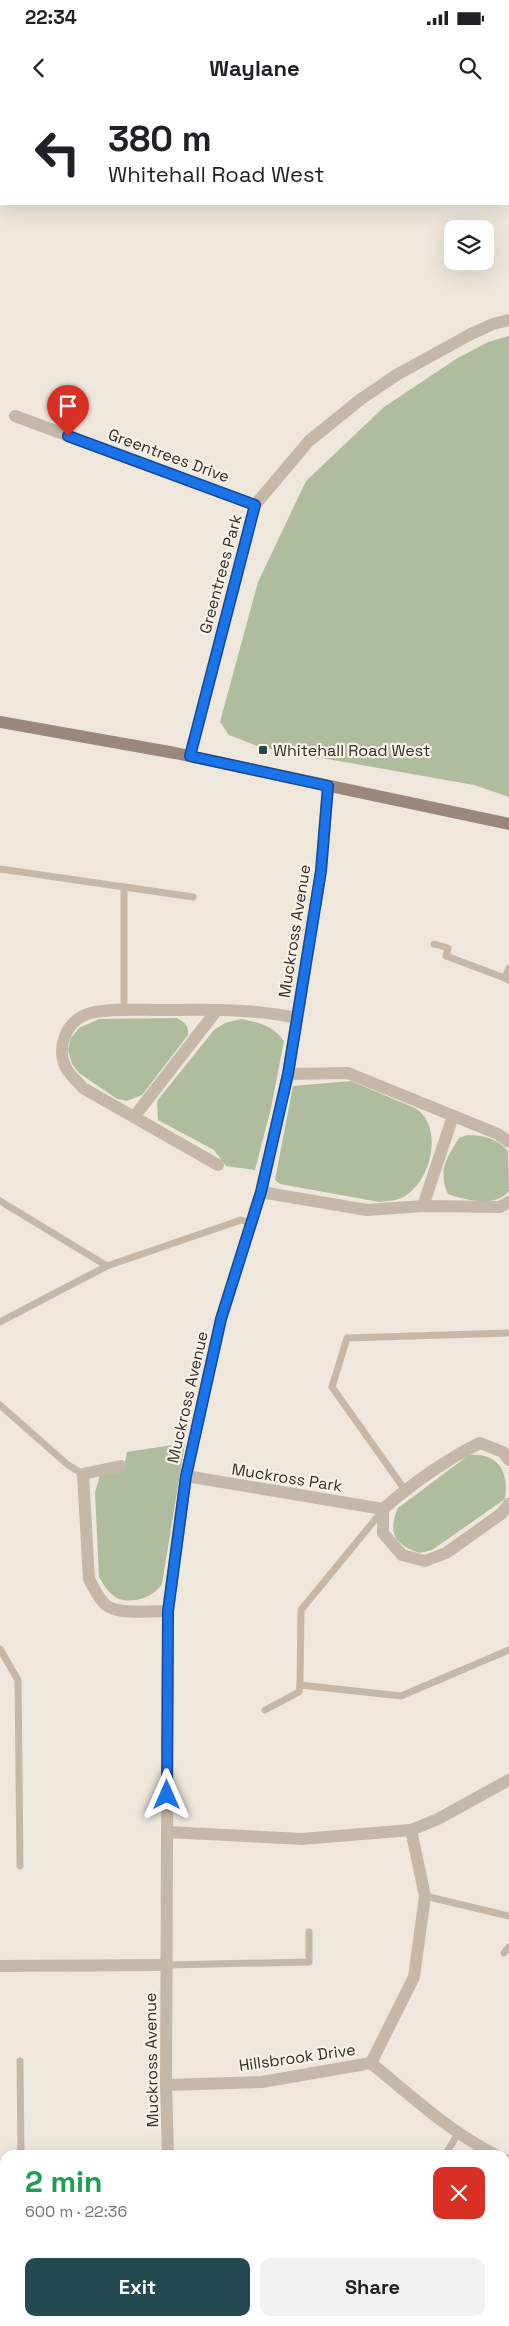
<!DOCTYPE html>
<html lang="en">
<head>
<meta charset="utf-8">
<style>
	body { margin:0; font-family:"Space Grotesk",sans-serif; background:#f2f2f2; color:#202124; height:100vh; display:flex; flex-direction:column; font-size:19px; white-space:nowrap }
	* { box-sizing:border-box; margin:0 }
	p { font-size:16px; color:#757577 }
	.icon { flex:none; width:28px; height:28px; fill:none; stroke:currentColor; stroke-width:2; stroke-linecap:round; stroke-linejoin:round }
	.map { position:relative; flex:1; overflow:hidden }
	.side { position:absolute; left:0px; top:2050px; width:510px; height:176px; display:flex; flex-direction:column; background:#fff; border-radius:15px 15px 0 0; box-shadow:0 5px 20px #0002 }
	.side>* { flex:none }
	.top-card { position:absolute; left:0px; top:0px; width:510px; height:105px; box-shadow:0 5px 20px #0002; background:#fff; color:#202124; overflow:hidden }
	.fabs { position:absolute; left:444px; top:120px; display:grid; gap:10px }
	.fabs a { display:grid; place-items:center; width:50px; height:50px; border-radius:10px; background:#fff; box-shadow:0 5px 20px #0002; font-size:25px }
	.pin { position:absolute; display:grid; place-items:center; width:42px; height:42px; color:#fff; margin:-51px -21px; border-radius:50% 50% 50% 0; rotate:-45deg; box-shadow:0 0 5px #0007 }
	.pin .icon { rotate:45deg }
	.me { position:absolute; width:55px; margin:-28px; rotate:0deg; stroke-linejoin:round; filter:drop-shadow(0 0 4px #0008) }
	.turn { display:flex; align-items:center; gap:18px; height:105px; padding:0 25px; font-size:22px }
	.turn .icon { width:65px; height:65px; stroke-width:2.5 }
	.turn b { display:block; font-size:35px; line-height:42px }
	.round { display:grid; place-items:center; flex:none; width:52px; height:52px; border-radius:10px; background:#f2f2f2 }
	.head { display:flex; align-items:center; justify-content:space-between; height:85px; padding:0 25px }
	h1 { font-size:30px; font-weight:600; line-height:38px; color:#1e9e55 }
	.action { display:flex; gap:10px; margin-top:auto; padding:10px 25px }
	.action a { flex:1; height:58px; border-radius:10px; background:#224a50; color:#fff; font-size:20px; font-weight:600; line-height:58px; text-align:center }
	.action a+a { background:#f2f2f2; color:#202124 }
	.status { display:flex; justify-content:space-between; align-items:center; height:35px; padding:0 25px; background:#fff; direction:ltr }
	.status svg { height:14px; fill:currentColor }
	header { display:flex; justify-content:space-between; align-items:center; height:65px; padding:0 25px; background:#fff; font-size:22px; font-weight:600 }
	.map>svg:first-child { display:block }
	.green { fill:#b0bc9e }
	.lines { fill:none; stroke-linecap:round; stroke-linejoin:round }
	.lane { stroke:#c6b8a9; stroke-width:7 }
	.street { stroke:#c6b8a9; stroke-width:12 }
	.secondary { stroke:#99887b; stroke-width:12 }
	.route-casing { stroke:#114b97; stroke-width:12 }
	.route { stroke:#1a73e8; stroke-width:9 }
	.poi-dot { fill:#224a50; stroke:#f7f1e8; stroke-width:2 }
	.labels { text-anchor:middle; stroke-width:4.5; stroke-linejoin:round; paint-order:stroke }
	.street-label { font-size:16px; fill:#342d28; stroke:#f7f1e8 }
	.poi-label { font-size:16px; fill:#342d28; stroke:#f7f1e8; text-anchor:start }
</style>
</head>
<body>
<div class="status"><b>22:34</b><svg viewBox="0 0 49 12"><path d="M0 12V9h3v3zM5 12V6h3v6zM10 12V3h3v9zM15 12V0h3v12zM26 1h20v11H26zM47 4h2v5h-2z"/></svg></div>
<header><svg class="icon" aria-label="back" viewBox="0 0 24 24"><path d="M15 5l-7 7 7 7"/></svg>Waylane<svg class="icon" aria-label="search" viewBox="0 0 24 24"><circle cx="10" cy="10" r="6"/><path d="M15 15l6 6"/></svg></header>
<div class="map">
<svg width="509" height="2226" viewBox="0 0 509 2226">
	<rect width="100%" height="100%" fill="#efe7dc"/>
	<g class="green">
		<path d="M 509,236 L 509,697 L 474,685 L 260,647 L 229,635 L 220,622 L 258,482 L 306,381 L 384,307 L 456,259 L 488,242 Z"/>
		<path d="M 177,918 C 185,923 189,925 188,935 L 142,995 L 127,1001 L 117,999 L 79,973 L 72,964 L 68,950 L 71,938 L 79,928 L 99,919 Z"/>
		<path d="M 241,919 C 260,923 272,925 284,941 L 271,1008 L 255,1070 L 226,1066 L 214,1050 L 158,1020 L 157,1001 L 214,930 L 225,923 Z"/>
		<path d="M 351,981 L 415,1008 C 444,1026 432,1080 405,1096 C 397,1101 388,1101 379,1102 L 280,1084 L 275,1080 L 293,986 Z"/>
		<path d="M 467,1035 C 483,1035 497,1038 508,1051 L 509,1091 C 496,1108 464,1100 448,1094 C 438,1070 446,1059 459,1038 Z"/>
		<path d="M 185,1343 L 162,1484 C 154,1497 132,1505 117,1498 C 108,1493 104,1485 99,1477 L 95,1393 L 100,1374 L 124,1368 L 127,1352 Z"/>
		<path d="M 469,1355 C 498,1353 509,1371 505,1399 L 432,1450 L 420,1453 C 395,1445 387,1433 398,1408 Z"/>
	</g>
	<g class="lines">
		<g class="lane">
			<path d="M 0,769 L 193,797"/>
			<path d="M 434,844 L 448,848 L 446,856 L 505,878"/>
			<path d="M 509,880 L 505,878 L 509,868"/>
			<path d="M 124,910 L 124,787"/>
			<path d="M 0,1101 L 107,1166 L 241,1120 L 251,1123"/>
			<path d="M 0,1222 L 107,1166"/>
			<path d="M 0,1305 L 68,1365 L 83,1374"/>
			<path d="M 405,1390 L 332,1287 L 347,1238 L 509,1233"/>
			<path d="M 0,1549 L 18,1580 L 20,1766"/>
			<path d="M 300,1585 L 401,1596 L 509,1550"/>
			<path d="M 265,1610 L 299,1592 L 300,1585 L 301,1510 L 383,1410"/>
			<path d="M 425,1796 L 509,1816"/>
			<path d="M 504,1853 L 509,1847"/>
			<path d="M 166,1865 L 309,1862 L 309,1832"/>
			<path d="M 20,1961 L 21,2055"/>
			<path d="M 445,2055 L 459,2032"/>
			<path d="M 505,2175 L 509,2176"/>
			<path d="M 27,2221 L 28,2226"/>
			<path d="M 238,2226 L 242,2221"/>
		</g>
		<g class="street">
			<path d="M 15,316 L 255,405"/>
			<path d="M 190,656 L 255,405 L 309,341 L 361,299 L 398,274 L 471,234 L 493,224 L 509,220"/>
			<path d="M 288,974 L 348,973 L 498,1034 L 509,1042"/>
			<path d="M 134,1017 L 217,910"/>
			<path d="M 218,1065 L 83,988 C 78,982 72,977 68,971 C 54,950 66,919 91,913 C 113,908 137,910 159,910 C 205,910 252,908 297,918"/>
			<path d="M 261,1092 L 367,1110 L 423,1106 L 500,1107 L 509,1102"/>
			<path d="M 423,1106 L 453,1016"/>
			<path d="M 509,1360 L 503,1352 L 480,1343 C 445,1360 413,1383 383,1409 L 383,1433 L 402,1455 L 425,1461 L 446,1453 L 501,1414 L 509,1404"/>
			<path d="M 121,1366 L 83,1374 L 89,1479 C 94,1488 98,1498 106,1505 C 117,1515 153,1511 168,1511"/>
			<path d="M 186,1376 L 383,1409"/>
			<path d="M 167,1732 L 302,1739 L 411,1730 L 438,1719 L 509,1680"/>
			<path d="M 0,1866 L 166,1865"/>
			<path d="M 371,1963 C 411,1996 450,2032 496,2055"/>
			<path d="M 166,1985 L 262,1982 L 371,1963 L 414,1877 L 425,1796 L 411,1730"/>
			<path d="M 168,2055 L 166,1985 L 168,1511 L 186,1376 L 221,1219 L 261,1092 L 288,974 L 321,771 L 328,687"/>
			<path d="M 505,2060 L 509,2062"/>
			<path d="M 173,2221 L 173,2226"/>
		</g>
		<g class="secondary">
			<path d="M 308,1 L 317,0"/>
			<path d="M 0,50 L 1,50"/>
			<path d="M 0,622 L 175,653 L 509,724"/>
		</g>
	</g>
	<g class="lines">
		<g class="route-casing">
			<path id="route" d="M 68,336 L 255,405 L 190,656 L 328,686 L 321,771 L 288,974 L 261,1092 L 221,1219 L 186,1376 L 168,1511 L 167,1695"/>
		</g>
		<use href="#route" class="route"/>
	</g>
	<rect class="poi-dot" x="258" y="645" width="10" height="10" rx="2.5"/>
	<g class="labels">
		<g class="street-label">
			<text transform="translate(169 355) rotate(20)" y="6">Greentrees Drive</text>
			<text transform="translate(220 474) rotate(-75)" y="6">Greentrees Park</text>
			<text transform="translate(294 831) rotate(-81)" y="6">Muckross Avenue</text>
			<text transform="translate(187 1297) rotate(-77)" y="6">Muckross Avenue</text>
			<text transform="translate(287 1377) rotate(9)" y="6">Muckross Park</text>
			<text transform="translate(297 1957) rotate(-8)" y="6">Hillsbrook Drive</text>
			<text transform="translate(151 1960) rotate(-91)" y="6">Muckross Avenue</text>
		</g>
		<g class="poi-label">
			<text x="273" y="656">Whitehall Road West</text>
		</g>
	</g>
</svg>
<div class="fabs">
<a><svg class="icon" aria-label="layers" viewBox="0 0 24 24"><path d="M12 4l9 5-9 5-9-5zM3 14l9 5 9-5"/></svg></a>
</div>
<div class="pin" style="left:68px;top:336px;background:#d93025"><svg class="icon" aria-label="arrive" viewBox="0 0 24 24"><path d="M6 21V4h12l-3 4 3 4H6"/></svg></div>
<svg class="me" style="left:167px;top:1695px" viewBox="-20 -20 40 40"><path d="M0-17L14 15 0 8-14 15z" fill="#1a73e8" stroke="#fff" stroke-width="4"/></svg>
<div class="top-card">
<div class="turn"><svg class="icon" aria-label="left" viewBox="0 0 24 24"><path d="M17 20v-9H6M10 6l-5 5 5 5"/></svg><div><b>380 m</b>Whitehall Road West</div></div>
</div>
<section class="side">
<div class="head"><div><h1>2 min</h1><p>600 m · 22:36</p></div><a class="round" style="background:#d93025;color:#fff"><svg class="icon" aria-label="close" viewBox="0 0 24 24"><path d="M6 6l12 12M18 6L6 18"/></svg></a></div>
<div class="action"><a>Exit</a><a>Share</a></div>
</section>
</div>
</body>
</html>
